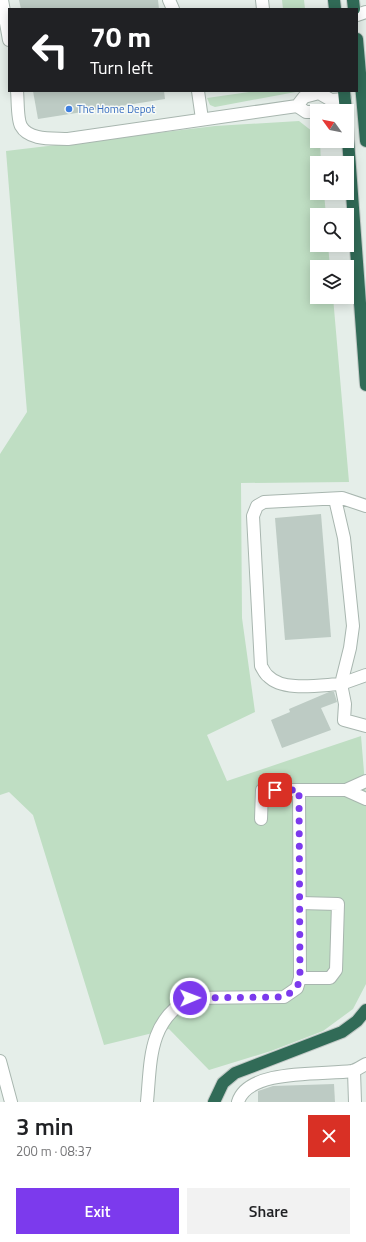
<!DOCTYPE html>
<html lang="en">
<head>
<meta charset="utf-8">
<style>
	body { margin:0; font-family:"Titillium Web",sans-serif; background:#f2f2f2; color:#202124; height:100vh; display:flex; flex-direction:column; font-size:15px; white-space:nowrap }
	* { box-sizing:border-box; margin:0 }
	p { font-size:13px; color:#757577 }
	.icon { flex:none; width:22px; height:22px; fill:none; stroke:currentColor; stroke-width:2; stroke-linecap:round; stroke-linejoin:round }
	.map { position:relative; height:1102px; overflow:hidden }
	.sheet { display:flex; flex-direction:column; background:#fff; flex:1 }
	.sheet>* { flex:none }
	.guide { position:absolute; left:8px; top:8px; width:350px; height:84px; border-radius:0px; box-shadow:0 2px 10px #0003; background:#202124; color:#fff; overflow:hidden }
	.needle { width:26px; rotate:303deg }
	.buttons { position:absolute; left:310px; top:104px; display:grid; gap:8px }
	.buttons a { display:grid; place-items:center; width:44px; height:44px; border-radius:0px; background:#fff; box-shadow:0 2px 10px #0003; font-size:20px }
	.pin { position:absolute; display:grid; place-items:center; width:34px; height:34px; color:#fff; margin:-17px; border-radius:8px; box-shadow:0 2px 6px #0006 }
	.me { position:absolute; width:44px; margin:-22px; rotate:89deg; stroke-linejoin:round; filter:drop-shadow(0 0 3px #0008) }
	.turn { display:flex; align-items:center; gap:14px; height:84px; padding:0 16px; font-size:18px }
	.turn .icon { width:52px; height:52px; stroke-width:2.5 }
	.turn b { display:block; font-size:28px; line-height:34px }
	.round { display:grid; place-items:center; flex:none; width:42px; height:42px; border-radius:0px; background:#f2f2f2 }
	.summary { display:flex; align-items:center; justify-content:space-between; height:68px; padding:0 16px }
	h1 { font-size:24px; font-weight:600; line-height:30px }
	.action { display:flex; gap:8px; margin-top:auto; padding:8px 16px }
	.action a { flex:1; height:46px; border-radius:0px; background:#7c3aed; color:#fff; font-size:16px; font-weight:600; line-height:46px; text-align:center }
	.action a+a { background:#f2f2f2; color:#202124 }
	.map>svg:first-child { display:block }
	.green { fill:#bfdec3 }
	.building { fill:#bdcbc4 }
	.lines { fill:none; stroke-linecap:round; stroke-linejoin:round }
	.minor-casing { stroke:#a8b6af; stroke-width:14 }
	.highway-casing { stroke:#c2c9c6; stroke-width:14 }
	.minor { stroke:#fff; stroke-width:12 }
	.highway { stroke:#316b57; stroke-width:12 }
	.route { stroke:#7c3aed; stroke-width:7; stroke-dasharray:0 12.6 }
	.shop-dot { fill:#3f7fe0; stroke:#f6faf7; stroke-width:1.5 }
	.labels { text-anchor:middle; stroke-width:3; stroke-linejoin:round; paint-order:stroke }
	.shop-label { font-size:11px; fill:#366cbe; stroke:#f6faf7; text-anchor:start }
</style>
</head>
<body>
<div class="map">
<svg width="366" height="1102" viewBox="0 0 366 1102">
	<rect width="100%" height="100%" fill="#e5eee9"/>
	<g class="green">
		<path d="M 282,0 L 304,0 L 305,9 L 283,9 Z"/>
		<path d="M 256,91 L 301,91 L 215,107 L 210,105 L 207,98 Z"/>
		<path d="M 299,121 L 317,135 L 317,141 L 320,141 L 321,163 L 317,163 L 317,193 L 324,193 L 326,215 L 317,215 L 317,245 L 328,245 L 330,267 L 317,267 L 317,297 L 333,297 L 349,482 L 241,483 L 242,618 L 255,712 L 207,735 L 227,781 L 361,736 L 366,796 L 366,984 L 353,1009 L 323,1031 L 271,1051 L 209,1070 L 169,1029 L 104,1045 L 33,815 L 9,792 L 0,795 L 0,454 L 27,412 L 6,151 L 215,126 Z"/>
	</g>
	<g class="building">
		<path d="M 19,0 L 158,0 L 159,9 L 21,9 Z"/>
		<path d="M 33,91 L 164,91 L 165,99 L 38,119 Z"/>
		<path d="M 321,514 L 331,637 L 285,640 L 275,518 Z"/>
		<path d="M 329,692 L 334,692 L 337,702 L 321,708 L 331,730 L 282,748 L 271,720 L 290,712 L 289,709 Z"/>
		<path d="M 334,1084 L 335,1102 L 258,1102 L 258,1091 L 273,1086 Z"/>
	</g>
	<g class="lines">
		<g class="minor-casing">
			<g id="minor">
				<path d="M 2,0 L 9,40"/>
				<path d="M 169,0 L 173,9"/>
				<path d="M 262,0 L 263,9"/>
				<path d="M 357,15 L 366,12"/>
				<path d="M 17,91 C 18,99 17,119 21,126 C 29,141 54,138 68,139 L 297,106 L 304,97 L 319,93 L 331,100 L 345,99"/>
				<path d="M 198,91 L 202,119"/>
				<path d="M 297,106 L 306,112 L 317,112"/>
				<path d="M 335,499 L 344,538 L 353,626 L 350,648 L 341,684 C 320,685 283,692 268,676 C 265,674 263,669 261,666 L 253,516 L 257,506 L 264,502 L 342,498 L 366,506"/>
				<path d="M 366,675 L 341,684 L 345,704 L 344,720 L 366,726"/>
				<path d="M 366,781 L 346,790 L 366,799"/>
				<path d="M 261,819 L 262,790 L 346,790"/>
				<path d="M 300,903 L 338,904 L 336,970 L 330,978 L 300,978"/>
				<path d="M 0,1061 L 11,1102"/>
				<path d="M 354,1071 L 355,1102"/>
				<path d="M 147,1102 C 151,1060 148,1021 190,998 L 284,997 L 297,988 L 300,978 L 299,790"/>
				<path d="M 238,1102 C 248,1068 324,1075 352,1071 C 357,1070 362,1066 366,1064"/>
			</g>
		</g>
		<g class="highway-casing">
			<g id="highway">
				<path d="M 334,0 L 335,9"/>
				<path d="M 353,0 L 354,9"/>
				<path d="M 357,39 L 366,141"/>
				<path d="M 344,91 L 346,111"/>
				<path d="M 347,126 L 366,385"/>
				<path d="M 214,1102 L 223,1083 L 235,1073 L 342,1032 L 357,1021 L 366,1010"/>
			</g>
		</g>
		<use href="#minor" class="minor"/>
		<use href="#highway" class="highway"/>
	</g>
	<g class="lines">
		<path class="route" d="M 190,998 L 284,997 L 297,988 L 300,978 L 299,790 L 275,790"/>
	</g>
	<circle class="shop-dot" cx="69" cy="109" r="4"/>
	<g class="labels">
		<g class="shop-label">
			<text x="77" y="113">The Home Depot</text>
		</g>
	</g>
</svg>
<div class="buttons">
<a><svg class="needle" viewBox="-14 -14 28 28"><path d="M0-13l5 13h-10z" fill="#e53935"/><path d="M0 13l5-13h-10z" fill="#757577"/></svg></a>
<a><svg class="icon" aria-label="sound" viewBox="0 0 24 24"><path d="M4 9h4l5-4v14l-5-4H4zM17 9q2 3 0 6"/></svg></a>
<a><svg class="icon" aria-label="search" viewBox="0 0 24 24"><circle cx="10" cy="10" r="6"/><path d="M15 15l6 6"/></svg></a>
<a><svg class="icon" aria-label="layers" viewBox="0 0 24 24"><path d="M12 4l9 5-9 5-9-5zM3 14l9 5 9-5"/></svg></a>
</div>
<div class="pin" style="left:275px;top:790px;background:#d93025"><svg class="icon" aria-label="arrive" viewBox="0 0 24 24"><path d="M6 21V4h12l-3 4 3 4H6"/></svg></div>
<svg class="me" style="left:190px;top:998px" viewBox="-20 -20 40 40"><circle r="17" fill="#7c3aed" stroke="#fff" stroke-width="3"/><path d="M0-11L8 9 0 5-8 9z" fill="#fff"/></svg>
<div class="guide">
<div class="turn"><svg class="icon" aria-label="left" viewBox="0 0 24 24"><path d="M17 20v-9H6M10 6l-5 5 5 5"/></svg><div><b>70 m</b>Turn left</div></div>
</div>
</div>
<section class="sheet">
<div class="summary"><div><h1>3 min</h1><p>200 m · 08:37</p></div><a class="round" style="background:#d93025;color:#fff"><svg class="icon" aria-label="close" viewBox="0 0 24 24"><path d="M6 6l12 12M18 6L6 18"/></svg></a></div>
<div class="action"><a>Exit</a><a>Share</a></div>
</section>
</body>
</html>
